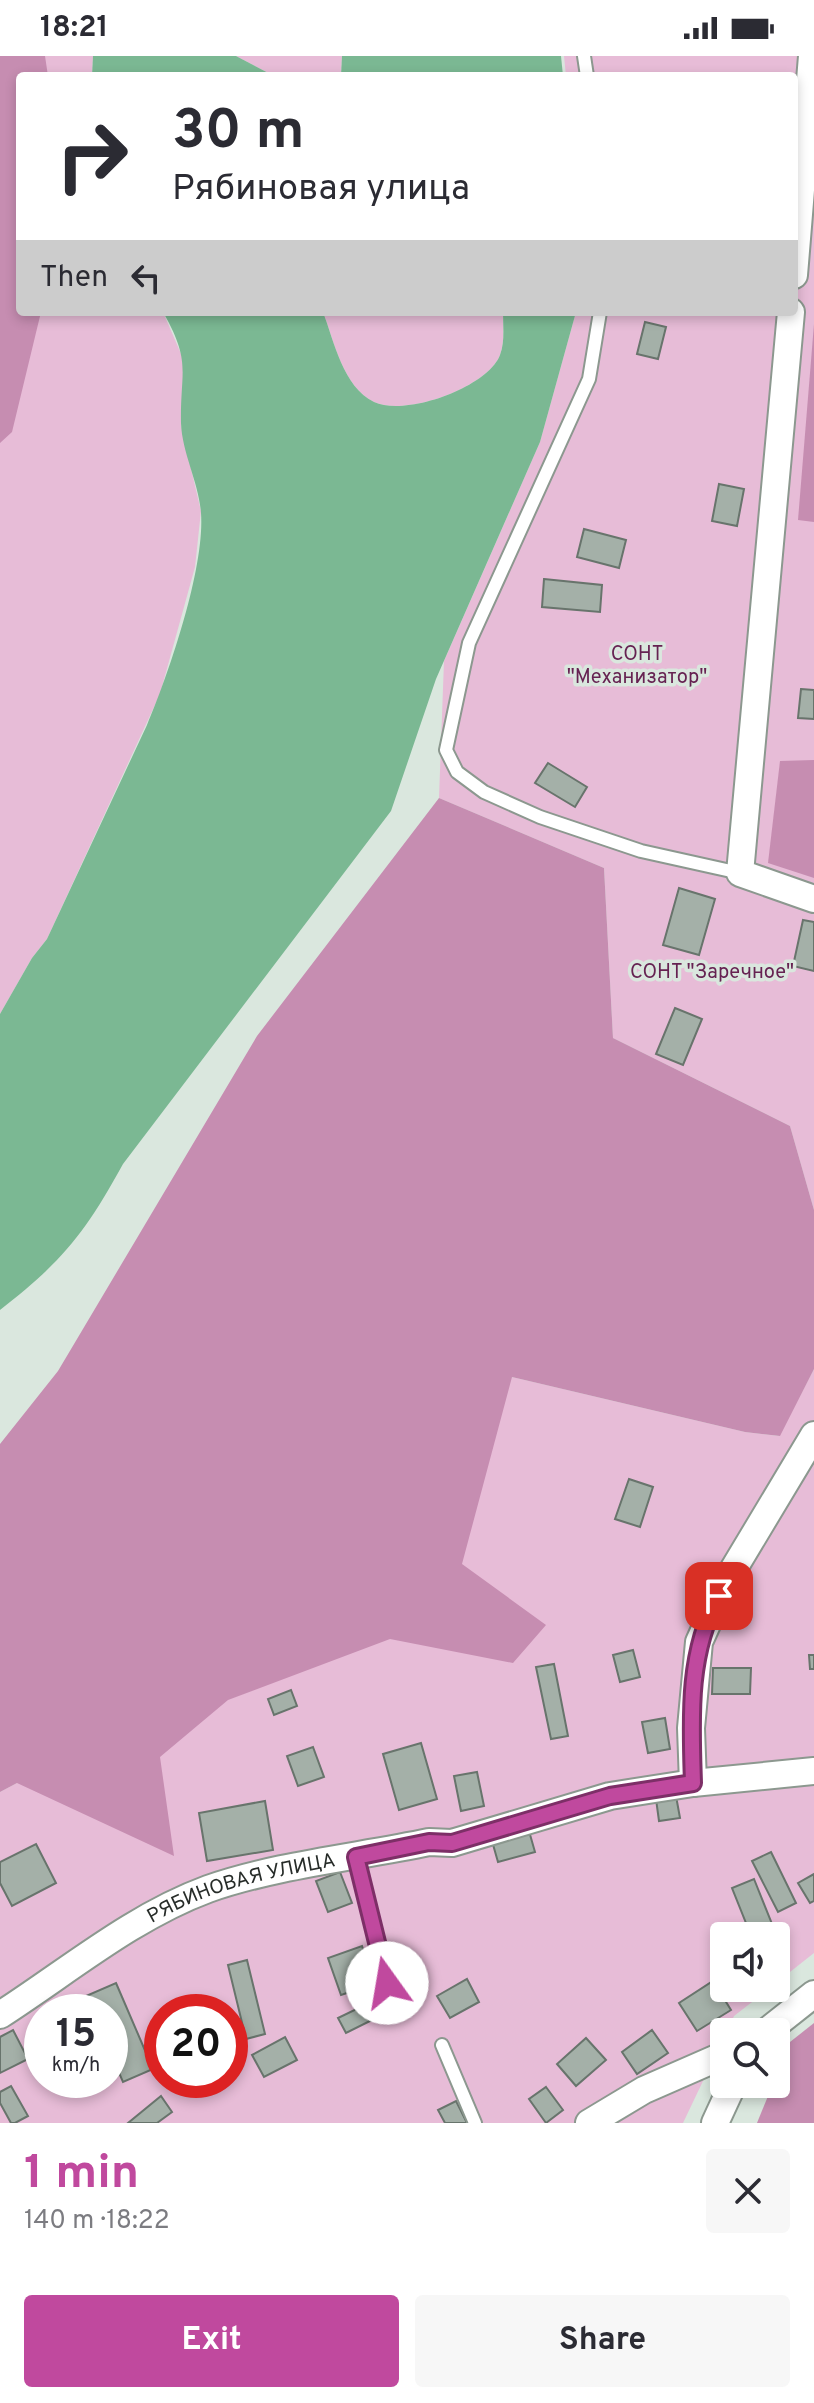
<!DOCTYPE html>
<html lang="en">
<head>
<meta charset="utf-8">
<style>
	body { margin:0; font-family:Overpass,sans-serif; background:#f7f7f7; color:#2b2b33; height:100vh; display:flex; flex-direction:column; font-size:30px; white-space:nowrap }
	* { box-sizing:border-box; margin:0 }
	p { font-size:26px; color:#7c7c81 }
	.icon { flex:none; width:44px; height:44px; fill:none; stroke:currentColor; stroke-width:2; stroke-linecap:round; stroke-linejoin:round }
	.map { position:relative; height:2067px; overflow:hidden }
	.side { display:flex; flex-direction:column; background:#fff; flex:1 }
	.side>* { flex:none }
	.hud { position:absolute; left:16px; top:16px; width:782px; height:244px; border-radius:8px; box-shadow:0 4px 12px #0003; background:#fff; color:#2b2b33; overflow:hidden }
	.buttons { position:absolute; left:710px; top:1866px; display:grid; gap:16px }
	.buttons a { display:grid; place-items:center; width:80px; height:80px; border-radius:8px; background:#fff; box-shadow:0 4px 12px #0003; font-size:40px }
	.speed { position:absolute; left:24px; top:1938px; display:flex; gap:16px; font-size:40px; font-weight:700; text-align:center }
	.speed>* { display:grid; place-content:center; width:104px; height:104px; border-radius:50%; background:#fff; box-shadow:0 4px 12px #0003; line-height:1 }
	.speed small { font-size:20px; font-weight:400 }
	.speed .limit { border:12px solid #d22; background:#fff; color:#111 }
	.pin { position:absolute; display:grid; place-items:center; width:68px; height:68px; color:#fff; margin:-34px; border-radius:16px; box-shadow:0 4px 12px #0006 }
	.me { position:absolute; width:88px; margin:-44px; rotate:347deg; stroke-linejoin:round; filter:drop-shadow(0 0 6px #0008) }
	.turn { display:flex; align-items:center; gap:28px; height:168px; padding:0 24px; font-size:36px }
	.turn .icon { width:104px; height:104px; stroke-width:2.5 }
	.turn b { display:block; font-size:56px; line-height:68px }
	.then { display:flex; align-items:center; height:76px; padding:0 24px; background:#0003; gap:16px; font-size:30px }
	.round { display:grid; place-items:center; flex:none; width:84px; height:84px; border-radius:8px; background:#f7f7f7 }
	.head { display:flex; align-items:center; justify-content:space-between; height:136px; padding:0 24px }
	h1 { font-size:48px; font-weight:700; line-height:60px; color:#c0499e }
	.button { display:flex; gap:16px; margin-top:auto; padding:16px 24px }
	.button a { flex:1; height:92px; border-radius:8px; background:#c0499e; color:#fff; font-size:32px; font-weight:700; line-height:92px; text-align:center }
	.button a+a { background:#f7f7f7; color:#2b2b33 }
	.status { display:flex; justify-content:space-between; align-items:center; height:56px; padding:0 40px; background:#fff; direction:ltr }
	.status svg { height:22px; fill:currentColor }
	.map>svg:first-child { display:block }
	.green { fill:#e7bcd7; fill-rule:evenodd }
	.forest { fill:#c68db1 }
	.water { fill:#7bb893 }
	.building { fill:#a4b0a8; stroke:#68746c; stroke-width:2 }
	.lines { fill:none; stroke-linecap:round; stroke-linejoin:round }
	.service-casing { stroke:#8c988f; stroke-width:16 }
	.minor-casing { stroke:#8c988f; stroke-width:30 }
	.service { stroke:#fff; stroke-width:12 }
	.minor { stroke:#fff; stroke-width:26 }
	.route-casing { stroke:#7d2f67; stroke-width:20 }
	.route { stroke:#c0499e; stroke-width:14 }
	.labels { text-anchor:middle; stroke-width:7; stroke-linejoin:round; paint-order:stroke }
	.park-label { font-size:20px; fill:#662252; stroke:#dae7de }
	.street-label { font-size:20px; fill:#272c29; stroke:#dae7de }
</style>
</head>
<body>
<div class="status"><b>18:21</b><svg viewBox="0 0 49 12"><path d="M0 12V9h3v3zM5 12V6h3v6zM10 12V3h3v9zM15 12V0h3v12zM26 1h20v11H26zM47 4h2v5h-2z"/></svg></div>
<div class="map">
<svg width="814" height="2067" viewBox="0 0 814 2067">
	<rect width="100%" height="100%" fill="#dae7de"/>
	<g class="green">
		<path d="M 0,0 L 93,0 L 92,20 L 20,20 L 20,256 L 163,256 L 185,307 L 181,370 L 201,455 L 195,511 L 160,638 L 47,883 L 32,902 L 0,958 Z"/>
		<path d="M 236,0 L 342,0 L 341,20 L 274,20 Z"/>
		<path d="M 564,0 L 814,0 L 814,1154 L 790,1070 L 613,982 L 604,812 L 439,742 L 444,605 L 540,386 L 576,256 L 794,256 L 794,20 L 566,20 Z"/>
		<path d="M 323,256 L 503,256 C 503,270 505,286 500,299 C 488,331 406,361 374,346 C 343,331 334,285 323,256 Z"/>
		<path d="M 814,1313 L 814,1897 L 776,1927 L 776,1880 L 724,1880 L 724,1932 L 770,1932 L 734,1960 L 683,2067 L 0,2067 L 0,1736 L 17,1727 L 512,1321 L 745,1376 L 779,1380 ZM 42,1956 L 110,1956 L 110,2024 L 42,2024 ZM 162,1956 L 230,1956 L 230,2024 L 162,2024 Z"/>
	</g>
	<g class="forest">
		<path d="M 0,0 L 45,0 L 48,20 L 20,20 L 20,256 L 41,256 L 12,376 L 0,387 Z"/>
		<path d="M 814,268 L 814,466 L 798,464 Z"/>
		<path d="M 814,704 L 814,822 L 768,807 L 780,705 Z"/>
		<path d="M 439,742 L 604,812 L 613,982 L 790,1070 L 814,1154 L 814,1313 L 780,1380 L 745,1376 L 512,1321 L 462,1508 L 546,1569 L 513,1607 L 390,1583 L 228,1644 L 160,1701 L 174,1800 L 17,1727 L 0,1736 L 0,1388 L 58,1315 L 257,980 Z"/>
		<path d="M 814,1967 L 814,2067 L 757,2067 L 790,1986 Z"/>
	</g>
	<g class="water">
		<path d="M 93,0 L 236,0 L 274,20 L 92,20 Z"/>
		<path d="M 342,0 L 561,0 L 563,20 L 341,20 Z"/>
		<path d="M 163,256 L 323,256 C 334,285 343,331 374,346 C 406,361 488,331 500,299 C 505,286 503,270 503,256 L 576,256 L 540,386 L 436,623 L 391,755 L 123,1108 C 85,1177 63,1205 0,1254 L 0,958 L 32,902 L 47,883 L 147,669 C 169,617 205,512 201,457 C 199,427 182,397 181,367 C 180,314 192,307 163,256 Z"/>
	</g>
	<g class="building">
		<path d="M 645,266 L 666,271 L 658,303 L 637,298 Z"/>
		<path d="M 719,428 L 744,433 L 737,470 L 712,465 Z"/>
		<path d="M 584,473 L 626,484 L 619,512 L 577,501 Z"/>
		<path d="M 544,523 L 602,529 L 600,556 L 542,551 Z"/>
		<path d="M 801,633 L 814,634 L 814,663 L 798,662 Z"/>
		<path d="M 548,707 L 587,731 L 575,751 L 535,727 Z"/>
		<path d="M 679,832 L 715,843 L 699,899 L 663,889 Z"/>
		<path d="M 803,864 L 814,866 L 814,915 L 793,910 Z"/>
		<path d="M 675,952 L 702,963 L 683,1009 L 656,998 Z"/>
		<path d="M 629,1423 L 653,1431 L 640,1471 L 615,1463 Z"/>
		<path d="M 633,1594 L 640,1621 L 620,1626 L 613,1599 Z"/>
		<path d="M 809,1599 L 814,1599 L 814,1613 L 810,1613 Z"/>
		<path d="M 554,1608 L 568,1680 L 551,1683 L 536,1611 Z"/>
		<path d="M 713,1612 L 751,1612 L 750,1638 L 712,1638 Z"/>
		<path d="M 291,1634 L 297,1650 L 274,1659 L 268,1643 Z"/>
		<path d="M 665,1662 L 670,1693 L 648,1697 L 642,1666 Z"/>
		<path d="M 421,1687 L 437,1743 L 399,1754 L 383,1698 Z"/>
		<path d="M 313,1691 L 324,1721 L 298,1730 L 287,1700 Z"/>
		<path d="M 477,1716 L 484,1750 L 461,1755 L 454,1720 Z"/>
		<path d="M 676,1740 L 680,1762 L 659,1765 L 656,1743 Z"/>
		<path d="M 265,1745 L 273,1794 L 207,1805 L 199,1757 Z"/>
		<path d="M 529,1775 L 535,1796 L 498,1806 L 492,1785 Z"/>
		<path d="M 36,1788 L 56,1827 L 12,1850 L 0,1827 L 0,1806 Z"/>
		<path d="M 771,1796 L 796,1847 L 778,1856 L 752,1805 Z"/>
		<path d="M 340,1816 L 352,1847 L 328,1856 L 316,1825 Z"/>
		<path d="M 814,1818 L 814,1845 L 810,1847 L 798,1827 Z"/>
		<path d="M 754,1823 L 772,1868 L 750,1877 L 732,1832 Z"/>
		<path d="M 362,1890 L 374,1928 L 341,1939 L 328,1902 Z"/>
		<path d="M 247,1904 L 265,1978 L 246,1983 L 228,1909 Z"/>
		<path d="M 467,1923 L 479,1946 L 450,1962 L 437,1940 Z"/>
		<path d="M 713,1925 L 731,1954 L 697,1975 L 679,1947 Z"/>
		<path d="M 116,1927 L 153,2013 L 123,2026 L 110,1996 L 110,1956 L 93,1956 L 86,1940 Z"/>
		<path d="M 738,1932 L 756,1932 L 741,1939 Z"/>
		<path d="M 373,1945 L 380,1960 L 346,1977 L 338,1962 Z"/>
		<path d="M 13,1974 L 28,2003 L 0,2017 L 0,1981 Z"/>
		<path d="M 652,1974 L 668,1997 L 637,2018 L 622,1996 Z"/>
		<path d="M 285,1981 L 297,2004 L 264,2021 L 252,1999 Z"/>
		<path d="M 586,1982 L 606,2004 L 576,2030 L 557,2008 Z"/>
		<path d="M 11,2030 L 28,2060 L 15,2067 L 11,2067 L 0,2047 L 0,2036 Z"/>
		<path d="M 546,2031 L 563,2054 L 546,2067 L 529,2043 Z"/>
		<path d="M 161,2040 L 172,2056 L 157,2067 L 128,2067 Z"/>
		<path d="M 456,2045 L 467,2067 L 445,2067 L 438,2054 Z"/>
	</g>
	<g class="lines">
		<g class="service-casing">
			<g id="service">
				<path d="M 584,0 L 587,20"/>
				<path d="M 600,256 L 589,323 L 469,587 L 446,694 L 457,716 L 484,736 L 540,761 L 641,795 L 740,817"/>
				<path d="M 356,1801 L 387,1927"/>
				<path d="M 442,1989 L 475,2067"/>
			</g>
		</g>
		<g class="minor-casing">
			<g id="minor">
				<path d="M 794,219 L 812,0"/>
				<path d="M 791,256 L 740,817 L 814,843"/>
				<path d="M 693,1727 L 691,1672 L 699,1586 L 727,1524 L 814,1379"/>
				<path id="s1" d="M 0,1959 C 67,1916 132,1861 208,1833 C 276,1809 358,1801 429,1786 L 452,1787 L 610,1740 L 693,1727 L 814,1715"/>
				<path d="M 766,1976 L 814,1938"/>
				<path d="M 589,2067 L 644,2034 L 724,1999"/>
				<path d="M 715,2067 L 733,2028"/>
			</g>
		</g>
		<use href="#service" class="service"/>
		<use href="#minor" class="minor"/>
	</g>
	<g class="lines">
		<g class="route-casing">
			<path id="route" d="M 387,1927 L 356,1801 L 429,1786 L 452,1787 L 610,1740 L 693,1727 C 691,1664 687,1597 719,1540"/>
		</g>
		<use href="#route" class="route"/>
	</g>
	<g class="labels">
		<g class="park-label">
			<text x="637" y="604">СОНТ<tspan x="637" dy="23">"Механизатор"</tspan></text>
			<text x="712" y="922">СОНТ "Заречное"</text>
		</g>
		<g class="street-label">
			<text dy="7" stroke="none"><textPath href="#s1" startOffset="276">РЯБИНОВАЯ УЛИЦА</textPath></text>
		</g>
	</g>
</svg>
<div class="buttons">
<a><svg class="icon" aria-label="sound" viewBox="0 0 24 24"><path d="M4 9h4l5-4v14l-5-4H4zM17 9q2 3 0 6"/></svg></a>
<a><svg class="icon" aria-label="search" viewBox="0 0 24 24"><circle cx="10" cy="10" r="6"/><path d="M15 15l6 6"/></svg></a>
</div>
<div class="speed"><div>15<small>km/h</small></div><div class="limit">20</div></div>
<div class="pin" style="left:719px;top:1540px;background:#d93025"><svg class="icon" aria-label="arrive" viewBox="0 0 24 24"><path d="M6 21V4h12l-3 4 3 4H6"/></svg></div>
<svg class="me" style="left:387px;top:1927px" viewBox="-20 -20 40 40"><circle r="19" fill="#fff"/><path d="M0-13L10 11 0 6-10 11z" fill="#c0499e"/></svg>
<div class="hud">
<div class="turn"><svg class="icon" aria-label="right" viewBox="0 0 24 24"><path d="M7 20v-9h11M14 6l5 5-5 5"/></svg><div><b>30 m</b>Рябиновая улица</div></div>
<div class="then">Then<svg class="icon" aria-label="left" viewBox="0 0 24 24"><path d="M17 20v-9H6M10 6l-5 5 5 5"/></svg></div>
</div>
</div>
<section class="side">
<div class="head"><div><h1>1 min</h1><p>140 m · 18:22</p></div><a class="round"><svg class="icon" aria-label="close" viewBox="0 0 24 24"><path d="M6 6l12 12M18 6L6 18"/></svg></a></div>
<div class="button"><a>Exit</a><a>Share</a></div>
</section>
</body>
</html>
